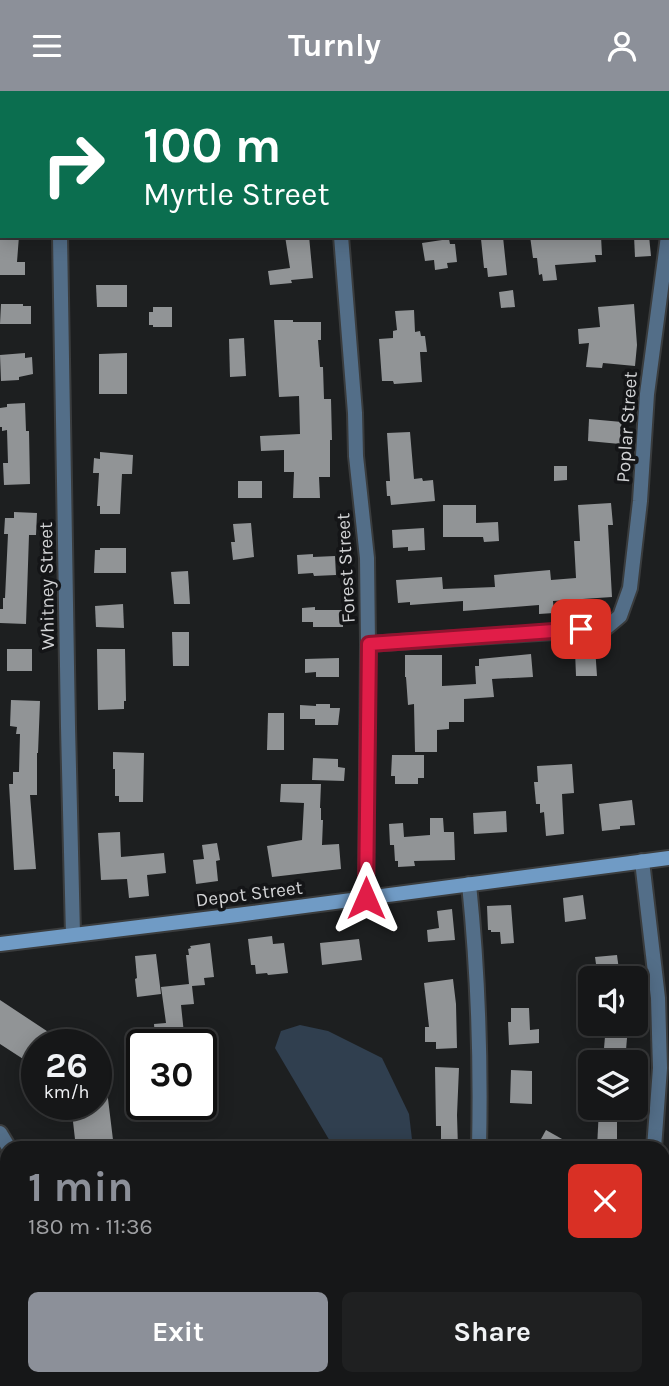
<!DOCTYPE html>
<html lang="en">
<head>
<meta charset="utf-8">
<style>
	body { margin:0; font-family:Karla,sans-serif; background:#1f2021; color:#f1f3f6; height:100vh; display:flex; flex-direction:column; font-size:26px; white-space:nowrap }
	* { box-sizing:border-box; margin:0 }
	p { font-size:23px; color:#9e9fa2 }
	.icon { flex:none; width:38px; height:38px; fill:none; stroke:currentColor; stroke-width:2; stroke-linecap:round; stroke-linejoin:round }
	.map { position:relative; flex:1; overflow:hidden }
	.drawer { position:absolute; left:0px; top:1050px; width:670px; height:245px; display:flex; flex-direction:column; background:#161718; border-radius:21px 21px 0 0; box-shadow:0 4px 18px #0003,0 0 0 2px #353637 }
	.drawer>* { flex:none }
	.banner { position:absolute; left:0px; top:0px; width:670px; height:147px; box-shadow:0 4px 18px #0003,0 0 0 2px #353637; background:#0b6e4f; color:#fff; overflow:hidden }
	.controls { position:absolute; left:578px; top:875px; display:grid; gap:14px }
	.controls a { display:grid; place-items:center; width:70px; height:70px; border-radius:10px; background:#161718; box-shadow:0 4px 18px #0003,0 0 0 2px #353637; font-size:35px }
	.speed { position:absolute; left:21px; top:938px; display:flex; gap:14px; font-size:35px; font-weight:700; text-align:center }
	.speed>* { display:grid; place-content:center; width:91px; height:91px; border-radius:50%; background:#161718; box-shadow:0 4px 18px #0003,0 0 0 2px #353637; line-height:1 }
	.speed small { font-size:18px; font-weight:400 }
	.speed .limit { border:4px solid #111; border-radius:10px; background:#fff; color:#111 }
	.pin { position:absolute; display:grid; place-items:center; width:60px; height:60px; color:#fff; margin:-30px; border-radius:14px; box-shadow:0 4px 10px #0006 }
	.me { position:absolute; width:77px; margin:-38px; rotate:0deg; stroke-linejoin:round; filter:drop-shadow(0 0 5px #0008) }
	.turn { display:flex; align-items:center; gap:24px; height:147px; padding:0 28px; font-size:32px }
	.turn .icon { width:91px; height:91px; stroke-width:2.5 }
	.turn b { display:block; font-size:49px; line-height:60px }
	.round { display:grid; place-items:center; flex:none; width:74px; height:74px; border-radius:10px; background:#1f2021 }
	.head { display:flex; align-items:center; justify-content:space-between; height:119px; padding:0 28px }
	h1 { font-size:42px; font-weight:700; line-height:52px; color:#8c9099 }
	.action { display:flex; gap:14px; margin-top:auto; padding:14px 28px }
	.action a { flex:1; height:80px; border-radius:10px; background:#8c9099; color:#fff; font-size:28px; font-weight:700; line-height:80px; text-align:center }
	.action a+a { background:#1f2021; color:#f1f3f6 }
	header { display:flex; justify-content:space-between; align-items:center; height:91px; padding:0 28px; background:#8c9099; color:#fff; font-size:32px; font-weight:700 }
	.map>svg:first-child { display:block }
	.green { fill:#303f4f }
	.building { fill:#919496 }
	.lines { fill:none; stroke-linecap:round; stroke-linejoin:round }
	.street-casing { stroke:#3a3c3d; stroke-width:18 }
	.secondary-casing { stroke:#3a3c3d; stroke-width:18 }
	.street { stroke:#536e88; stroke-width:14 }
	.secondary { stroke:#709bc5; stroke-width:14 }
	.rail-casing { stroke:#767879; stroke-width:8 }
	.rail { stroke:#141517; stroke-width:5; stroke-dasharray:16; stroke-linecap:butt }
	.route-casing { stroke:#92132f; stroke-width:18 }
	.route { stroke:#e11d48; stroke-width:12 }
	.labels { text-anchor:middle; stroke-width:7; stroke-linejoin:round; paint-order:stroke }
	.street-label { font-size:19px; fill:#d2d3d5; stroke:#141517 }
</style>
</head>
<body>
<header><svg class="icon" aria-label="menu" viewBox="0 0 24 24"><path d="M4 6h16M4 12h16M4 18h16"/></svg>Turnly<svg class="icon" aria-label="person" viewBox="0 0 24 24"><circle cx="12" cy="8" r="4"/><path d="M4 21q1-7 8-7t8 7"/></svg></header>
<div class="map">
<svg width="669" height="1295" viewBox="0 0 669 1295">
	<rect width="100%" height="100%" fill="#1d1f20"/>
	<path class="green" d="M 300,934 L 328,940 L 382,967 L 409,1023 L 413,1057 L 334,1057 L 275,957 L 281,940 Z"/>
	<g class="building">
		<path d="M 0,145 L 19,145 L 17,171 L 25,171 L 25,184 L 0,184 Z"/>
		<path d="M 285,145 L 309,145 L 313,187 L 291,189 L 292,192 L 270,194 L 268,180 L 290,177 Z"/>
		<path d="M 530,145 L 601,145 L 602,164 L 595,164 L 596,171 L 555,174 L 557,189 L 543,190 L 542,183 L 539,184 L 537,167 L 533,167 Z"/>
		<path d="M 634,145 L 649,145 L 651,165 L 635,166 Z"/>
		<path d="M 503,146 L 507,184 L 488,186 L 487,177 L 484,177 L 481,148 Z"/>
		<path d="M 449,148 L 450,153 L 455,153 L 457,171 L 447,172 L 448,177 L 435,179 L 434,169 L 425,170 L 422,152 Z"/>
		<path d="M 96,194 L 127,194 L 127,216 L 97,216 Z"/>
		<path d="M 513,199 L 515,216 L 501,217 L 499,201 Z"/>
		<path d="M 1,213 L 23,213 L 23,215 L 31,215 L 31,233 L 0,233 Z"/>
		<path d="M 634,213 L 637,254 L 635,275 L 603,272 L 602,277 L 586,276 L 589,252 L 579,253 L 578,238 L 600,236 L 598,216 Z"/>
		<path d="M 153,216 L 172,216 L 172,236 L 153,236 L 153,234 L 149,234 L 149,221 L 153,221 Z"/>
		<path d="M 414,219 L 415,241 L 420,240 L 421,245 L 425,245 L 427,261 L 420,261 L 422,291 L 394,293 L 393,290 L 382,290 L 379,248 L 393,247 L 393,240 L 397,239 L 395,220 Z"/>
		<path d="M 274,229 L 293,229 L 293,231 L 321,231 L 321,249 L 318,249 L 320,276 L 323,276 L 324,308 L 331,308 L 332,349 L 330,349 L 330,386 L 319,386 L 320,407 L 293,407 L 294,381 L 284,381 L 284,359 L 261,360 L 260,345 L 300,343 L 299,305 L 279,306 Z"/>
		<path d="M 244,247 L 246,285 L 230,286 L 229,248 Z"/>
		<path d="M 25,262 L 25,267 L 32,266 L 33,283 L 19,286 L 19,289 L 1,290 L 0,264 Z"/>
		<path d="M 127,262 L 127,303 L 99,303 L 99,263 Z"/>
		<path d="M 25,312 L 26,340 L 29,340 L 30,393 L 4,394 L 3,372 L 8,372 L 7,339 L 2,340 L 2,336 L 0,336 L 0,317 L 7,316 L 7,313 Z"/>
		<path d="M 589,328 L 622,331 L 620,353 L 588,350 Z"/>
		<path d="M 410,341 L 414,388 L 422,387 L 423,390 L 433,389 L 435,410 L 391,414 L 390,405 L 387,405 L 386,390 L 390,390 L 387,342 Z"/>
		<path d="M 100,361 L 133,364 L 132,383 L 122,383 L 120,423 L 100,423 L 100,415 L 97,415 L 99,382 L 93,382 L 94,367 L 100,368 Z"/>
		<path d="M 554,375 L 567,375 L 567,389 L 554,390 Z"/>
		<rect x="238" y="390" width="24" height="17"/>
		<path d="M 611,412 L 613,434 L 608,434 L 612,506 L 553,510 L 554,522 L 539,523 L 539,514 L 463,520 L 463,510 L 410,514 L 410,511 L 398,512 L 396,489 L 442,486 L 443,498 L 495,496 L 494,484 L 550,479 L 551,489 L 576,487 L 574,450 L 580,450 L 578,414 Z"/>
		<path d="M 443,414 L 476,414 L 476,432 L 498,431 L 499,450 L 484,451 L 483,446 L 443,446 Z"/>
		<path d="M 14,421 L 37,422 L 36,444 L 29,444 L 26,533 L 0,532 L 0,518 L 3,518 L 3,507 L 5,507 L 8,443 L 4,443 L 5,427 L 14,427 Z"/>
		<path d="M 251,432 L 254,466 L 233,469 L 231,451 L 235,451 L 233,433 Z"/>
		<path d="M 424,437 L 425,459 L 408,460 L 408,456 L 393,457 L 392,439 Z"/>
		<path d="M 100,457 L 126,457 L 126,482 L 94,482 L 95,459 L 100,459 Z"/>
		<path d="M 313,463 L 313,466 L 335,465 L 336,484 L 314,485 L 313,482 L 298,483 L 297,464 Z"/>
		<path d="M 188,480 L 190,513 L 174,513 L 171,481 Z"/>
		<path d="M 123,513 L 124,537 L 96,536 L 95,515 Z"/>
		<path d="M 315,516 L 315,519 L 343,519 L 343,536 L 313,536 L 313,531 L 302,531 L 302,517 Z"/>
		<path d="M 172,541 L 189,541 L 189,575 L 173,575 Z"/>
		<path d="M 595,556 L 597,585 L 576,585 L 575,560 L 578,560 L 578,557 Z"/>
		<rect x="7" y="558" width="25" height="22"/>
		<path d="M 97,558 L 125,558 L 126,610 L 124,610 L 124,618 L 98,619 Z"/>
		<path d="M 531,563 L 533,586 L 492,588 L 494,606 L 464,608 L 464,631 L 449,631 L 449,638 L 437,639 L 437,661 L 415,661 L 414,613 L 408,614 L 406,586 L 405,586 L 405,564 L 442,564 L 442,595 L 476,593 L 475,575 L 479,575 L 479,568 Z"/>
		<path d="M 339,567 L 339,586 L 316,586 L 316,581 L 305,582 L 305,568 Z"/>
		<path d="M 11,609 L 40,610 L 38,662 L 37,662 L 37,704 L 30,704 L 36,778 L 14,779 L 9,693 L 13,693 L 13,681 L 19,681 L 20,643 L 16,643 L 17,636 L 10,635 Z"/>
		<path d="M 316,613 L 330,613 L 330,617 L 340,617 L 338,634 L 315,634 L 315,628 L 300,628 L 300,614 L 316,615 Z"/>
		<path d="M 268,622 L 284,622 L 284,659 L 267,659 Z"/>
		<path d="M 113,661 L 144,662 L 143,711 L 119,711 L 119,705 L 115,705 L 115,678 L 113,678 Z"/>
		<path d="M 392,664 L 424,664 L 424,687 L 418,687 L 418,693 L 395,693 L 395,685 L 391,685 Z"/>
		<path d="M 313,667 L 338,668 L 338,676 L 345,677 L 344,690 L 312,689 Z"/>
		<path d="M 572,673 L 574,702 L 562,703 L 564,743 L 546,745 L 544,721 L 540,722 L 540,713 L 536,713 L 534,691 L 538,691 L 537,675 Z"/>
		<path d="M 281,693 L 321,693 L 320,717 L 321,717 L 321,729 L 323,729 L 322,754 L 339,753 L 341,778 L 272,786 L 267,755 L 302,749 L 304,712 L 280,711 Z"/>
		<path d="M 632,709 L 635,734 L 620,735 L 620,738 L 602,740 L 599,713 Z"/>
		<path d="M 506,720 L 507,741 L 474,743 L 473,722 Z"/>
		<path d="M 430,727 L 443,727 L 444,741 L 454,741 L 455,769 L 414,770 L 415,775 L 398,776 L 398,770 L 395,770 L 394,754 L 390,754 L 389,733 L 403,732 L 404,746 L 430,744 Z"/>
		<path d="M 120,741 L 121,766 L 164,762 L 166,782 L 147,784 L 149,805 L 129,807 L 127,788 L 101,789 L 98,742 Z"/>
		<path d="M 217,752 L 220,769 L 216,770 L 218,790 L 196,793 L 193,769 L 204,768 L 202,754 Z"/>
		<path d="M 583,804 L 586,828 L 565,831 L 563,807 Z"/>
		<path d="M 511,814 L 514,852 L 501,853 L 500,841 L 491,841 L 491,839 L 488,839 L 487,815 Z"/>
		<path d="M 452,818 L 455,849 L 428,851 L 427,839 L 439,837 L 437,820 Z"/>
		<path d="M 272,845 L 273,853 L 284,852 L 288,882 L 268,884 L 267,882 L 256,883 L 255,874 L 251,874 L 248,848 Z"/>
		<path d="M 359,848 L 362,869 L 322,874 L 320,852 Z"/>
		<path d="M 210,852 L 214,886 L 204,887 L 205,894 L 192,895 L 194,913 L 181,914 L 185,952 L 161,954 L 160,946 L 155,947 L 154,933 L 166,932 L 161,896 L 189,893 L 186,864 L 189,864 L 188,858 L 191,857 L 190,855 Z"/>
		<path d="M 156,863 L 161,903 L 137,906 L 135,888 L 137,887 L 135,865 Z"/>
		<path d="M 617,864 L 620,887 L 598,887 L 595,866 Z"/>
		<path d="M 453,888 L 456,913 L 457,957 L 436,958 L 436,951 L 425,951 L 425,936 L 429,936 L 424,892 Z"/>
		<path d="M 0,909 L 68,954 L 37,954 L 37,977 L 0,953 Z"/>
		<path d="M 511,917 L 529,917 L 530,939 L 539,938 L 539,952 L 509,954 L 508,931 L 511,931 Z"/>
		<path d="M 606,933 L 628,935 L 625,971 L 603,970 Z"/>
		<path d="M 435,976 L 459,977 L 457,1024 L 458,1057 L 441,1057 L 441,1035 L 436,1035 Z"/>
		<path d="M 511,979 L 532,980 L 532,1013 L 510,1012 Z"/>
		<path d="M 96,983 L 105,983 L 114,1057 L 76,1057 L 71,1013 L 96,1013 Z"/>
		<path d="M 599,1017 L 617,1017 L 617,1057 L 597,1057 Z"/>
		<path d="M 546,1039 L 562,1048 L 557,1057 L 536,1057 Z"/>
	</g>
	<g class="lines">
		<g class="street-casing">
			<g id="street">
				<path d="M 59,0 L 59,2"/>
				<path d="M 329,0 L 329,2"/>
				<path d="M 668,103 L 669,103"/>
				<path d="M 60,145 L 68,636 L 73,844"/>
				<path d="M 341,145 L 355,322 L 356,365 L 367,467 L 368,553 L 366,807"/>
				<path d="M 368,553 L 554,541 L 607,536 L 620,525 L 630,497 L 640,410 L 647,303 L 668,145"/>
				<path d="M 642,770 L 658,907 L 660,977 L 654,1057"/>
				<path d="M 469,793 C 478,881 481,969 479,1057"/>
				<path d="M 0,1042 L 9,1057"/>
				<path d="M 0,1133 L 7,1124"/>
				<path d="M 663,1164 L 665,1211"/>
			</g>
		</g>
		<g class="secondary-casing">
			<path id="secondary" d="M 0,853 L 237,824 L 669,767"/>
		</g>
		<use href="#street" class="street"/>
		<use href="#secondary" class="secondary"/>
		<g class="rail-casing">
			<g id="rail">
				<path d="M 663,1097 L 669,1091"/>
				<path d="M 663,1123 L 669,1116"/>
				<path d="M 266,1295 L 287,1288"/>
				<path d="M 521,1295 L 526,1288"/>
			</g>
		</g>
		<use href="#rail" class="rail"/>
	</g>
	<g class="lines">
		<g class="route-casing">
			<path id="route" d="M 366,807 L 369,553 L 581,538"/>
		</g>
		<use href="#route" class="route"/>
	</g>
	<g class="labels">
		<g class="street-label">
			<text transform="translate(626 336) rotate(-86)" y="7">Poplar Street</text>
			<text transform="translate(345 477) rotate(-93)" y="7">Forest Street</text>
			<text transform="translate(46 495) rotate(-91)" y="7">Whitney Street</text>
			<text transform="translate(249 802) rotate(-7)" y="7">Depot Street</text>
		</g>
	</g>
</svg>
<div class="controls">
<a><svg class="icon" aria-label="sound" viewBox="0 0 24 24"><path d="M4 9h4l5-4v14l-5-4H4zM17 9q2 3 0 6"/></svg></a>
<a><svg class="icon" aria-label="layers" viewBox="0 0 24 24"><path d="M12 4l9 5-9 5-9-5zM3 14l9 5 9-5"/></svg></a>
</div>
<div class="speed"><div>26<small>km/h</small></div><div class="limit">30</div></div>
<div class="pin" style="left:581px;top:538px;background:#d93025"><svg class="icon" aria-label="arrive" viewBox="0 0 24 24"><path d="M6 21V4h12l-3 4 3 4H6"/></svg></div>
<svg class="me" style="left:366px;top:807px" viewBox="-20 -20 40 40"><path d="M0-17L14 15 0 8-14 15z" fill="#e11d48" stroke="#fff" stroke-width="4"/></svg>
<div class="banner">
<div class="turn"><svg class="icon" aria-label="right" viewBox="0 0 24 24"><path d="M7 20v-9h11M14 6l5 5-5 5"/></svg><div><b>100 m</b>Myrtle Street</div></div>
</div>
<section class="drawer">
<div class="head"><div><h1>1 min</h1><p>180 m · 11:36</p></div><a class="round" style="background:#d93025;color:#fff"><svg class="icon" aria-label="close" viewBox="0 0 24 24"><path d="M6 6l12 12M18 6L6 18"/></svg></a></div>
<div class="action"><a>Exit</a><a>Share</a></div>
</section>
</div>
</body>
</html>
